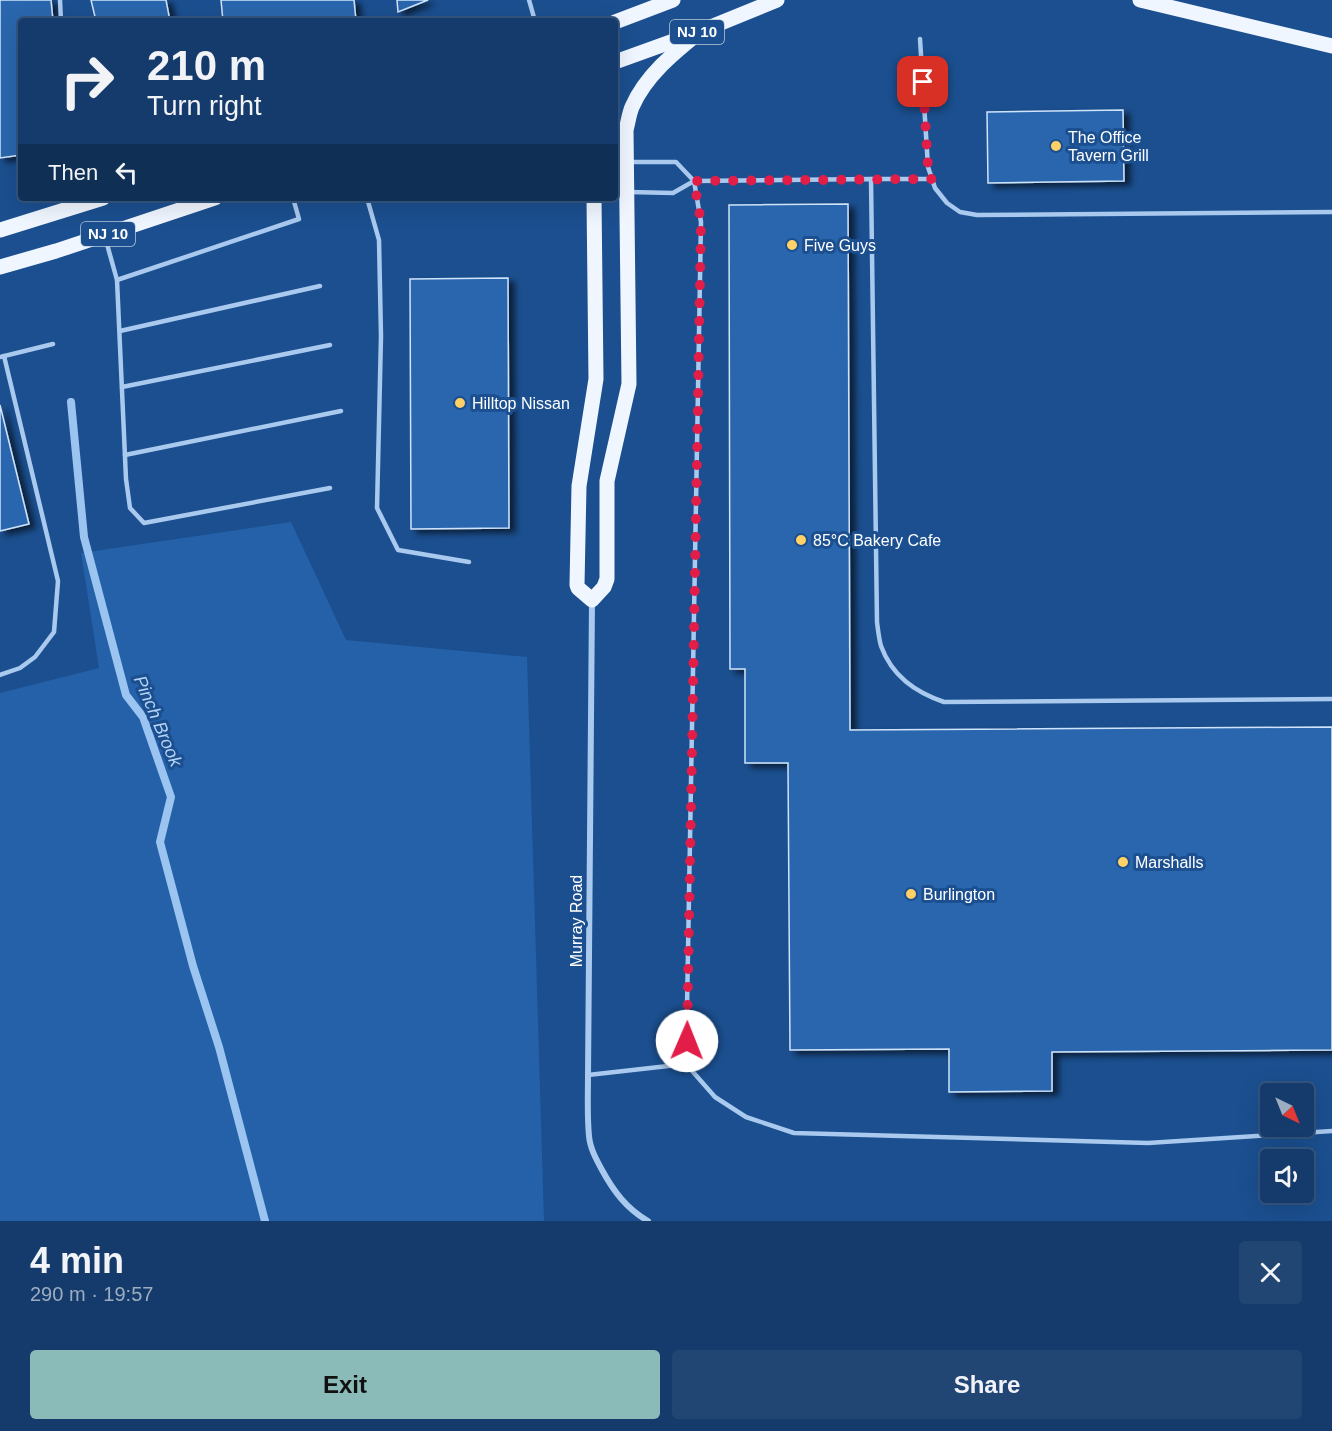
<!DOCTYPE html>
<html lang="en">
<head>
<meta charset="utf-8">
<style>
	body { margin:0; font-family:Helvetica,sans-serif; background:#214673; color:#f1f3f6; height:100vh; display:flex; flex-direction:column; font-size:22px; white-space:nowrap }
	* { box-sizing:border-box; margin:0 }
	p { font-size:20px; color:#9dadc1 }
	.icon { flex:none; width:33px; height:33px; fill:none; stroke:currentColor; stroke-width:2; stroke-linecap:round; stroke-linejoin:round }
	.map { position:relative; height:1221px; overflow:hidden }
	.details { display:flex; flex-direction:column; background:#143b6b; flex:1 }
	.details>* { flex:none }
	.guide { position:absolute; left:18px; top:18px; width:600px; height:183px; border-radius:6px; box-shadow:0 6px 24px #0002,0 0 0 2px #33557e; background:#143b6b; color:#f1f3f6; overflow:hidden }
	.needle { width:39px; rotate:137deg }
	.controls { position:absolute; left:1260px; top:1083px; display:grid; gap:12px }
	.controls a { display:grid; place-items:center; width:54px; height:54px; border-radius:6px; background:#143b6b; box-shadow:0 6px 24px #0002,0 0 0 2px #33557e; font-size:30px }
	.pin { position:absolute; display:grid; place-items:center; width:51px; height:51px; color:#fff; margin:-26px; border-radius:12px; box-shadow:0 3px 9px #0006 }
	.me { position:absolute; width:66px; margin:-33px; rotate:1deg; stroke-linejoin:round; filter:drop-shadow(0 0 4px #0008) }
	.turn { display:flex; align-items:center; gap:21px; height:126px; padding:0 30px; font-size:27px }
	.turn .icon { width:78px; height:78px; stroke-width:2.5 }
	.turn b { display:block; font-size:42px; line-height:51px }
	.then { display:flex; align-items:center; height:57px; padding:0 30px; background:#0003; gap:12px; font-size:22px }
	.round { display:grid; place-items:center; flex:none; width:63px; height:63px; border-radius:6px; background:#214673 }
	.summary { display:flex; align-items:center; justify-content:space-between; height:102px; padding:0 30px }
	h1 { font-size:36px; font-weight:800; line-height:45px }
	.primary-button { display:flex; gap:12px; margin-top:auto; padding:12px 30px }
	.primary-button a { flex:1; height:69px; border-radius:6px; background:#8bbbb9; color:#111; font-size:24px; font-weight:800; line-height:69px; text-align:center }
	.primary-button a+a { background:#214673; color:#f1f3f6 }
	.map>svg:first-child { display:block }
	.green { fill:#2461a8 }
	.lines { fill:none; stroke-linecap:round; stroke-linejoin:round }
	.stream { stroke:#9cc4f0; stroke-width:8 }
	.building { fill:#2a66ad; stroke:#cfe3fa; stroke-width:1.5; filter:url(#shadow) }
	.service { stroke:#a9c9ee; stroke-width:4.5 }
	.minor { stroke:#a9c9ee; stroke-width:6 }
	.primary { stroke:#f0f6ff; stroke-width:15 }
	.route { stroke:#e11d48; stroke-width:10; stroke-dasharray:0 18 }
	.poi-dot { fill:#ffd166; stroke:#1b4f8f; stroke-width:2 }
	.labels { text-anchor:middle; stroke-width:6; stroke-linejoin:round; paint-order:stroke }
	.shield { fill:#1b4f8f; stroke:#bbcadd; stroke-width:1.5 }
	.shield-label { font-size:15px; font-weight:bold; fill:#fff }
	.poi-label { font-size:16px; fill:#fff; stroke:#1b4f8f; text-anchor:start }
	.street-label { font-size:16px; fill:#fff; stroke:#1b4f8f }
	.water-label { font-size:18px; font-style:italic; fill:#b5d3f5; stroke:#1b4f8f }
</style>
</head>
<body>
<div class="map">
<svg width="1332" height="1221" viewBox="0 0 1332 1221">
	<defs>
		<filter id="shadow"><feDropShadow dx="6" dy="4" stdDeviation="3" flood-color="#0009"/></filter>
	</defs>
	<rect width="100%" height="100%" fill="#1b4f8f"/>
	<path class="green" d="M 291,522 L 346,640 L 527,657 L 544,1221 L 0,1221 L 0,693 L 99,668 L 81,553 Z"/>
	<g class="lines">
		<path class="stream" d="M 71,402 L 84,537 L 126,695 L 143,717 L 171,797 L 160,842 L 193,966 L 219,1047 L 265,1221"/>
	</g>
	<g class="building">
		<path d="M 0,0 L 51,0 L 53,21 L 21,21 L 21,155 L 0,158 Z"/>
		<path d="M 91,0 L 166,0 L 170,21 L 96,21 Z"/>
		<path d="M 221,0 L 354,0 L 356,21 L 223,21 Z"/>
		<path d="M 397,0 L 428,0 L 398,12 Z"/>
		<path d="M 1123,110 L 1124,181 L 988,183 L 987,112 Z"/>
		<path d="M 848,204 L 850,730 L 1332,727 L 1332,1050 L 1052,1052 L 1052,1091 L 949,1092 L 949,1049 L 790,1050 L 788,763 L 745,763 L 745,669 L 730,669 L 729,205 Z"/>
		<path d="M 508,278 L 509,528 L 411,529 L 410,279 Z"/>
		<path d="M 0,405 L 29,524 L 0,531 Z"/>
	</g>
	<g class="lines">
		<g class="service">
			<path d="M 60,0 L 61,21"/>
			<path d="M 529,0 L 535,21"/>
			<path d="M 920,39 L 928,167 L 935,188 L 947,203 L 960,212 L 977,215 L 1332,212"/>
			<path d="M 629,162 L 676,162 L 694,181 L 673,193 L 629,192"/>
			<path d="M 871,179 L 932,179"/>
			<path d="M 367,198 L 379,240 L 381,336 L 377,508 L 398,550 L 469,562"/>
			<path d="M 105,237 L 117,280 L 299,219 L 293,198"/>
			<path d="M 117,280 L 126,479 L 130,508 L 144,523 L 330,488"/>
			<path d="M 120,331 L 320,286"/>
			<path d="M 0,357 L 53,344"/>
			<path d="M 122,387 L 330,345"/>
			<path d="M 125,455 L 341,411"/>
			<path d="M 0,675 L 20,668 L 35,657 L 54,632 L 58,581 L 4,356"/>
			<path d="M 686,1064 L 701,222 L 694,181 L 871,179 L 877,622 C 878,630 879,639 881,646 C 892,676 915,692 944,702 L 1332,699"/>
			<path d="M 588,1075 L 686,1064 L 715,1097 L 746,1117 L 794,1133 L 1148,1143 L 1332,1131"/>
		</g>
		<path class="minor" d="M 592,600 L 588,1075 C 588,1095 587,1115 589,1136 C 590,1148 596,1159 602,1170 C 614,1192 627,1209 648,1221"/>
		<g class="primary">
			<path d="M 1140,0 L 1332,46"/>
			<path d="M 615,22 L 673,0"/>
			<path d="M 615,62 L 701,31 L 777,0"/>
			<path d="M 594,198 L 596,379 L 579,486 L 577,585 L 578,588 L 592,600 L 604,587 L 607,579 L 607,481 L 629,384 L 626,130 C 628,123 629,114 632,107 C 646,75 675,52 701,31"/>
			<path d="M 0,230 L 103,198"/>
			<path d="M 0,267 L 56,251 L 215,198"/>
		</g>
	</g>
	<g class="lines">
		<path class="route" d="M 687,1041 L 701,222 L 694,181 L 932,179 L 928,167 L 923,82"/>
	</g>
	<g class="poi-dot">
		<circle cx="1056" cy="146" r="6"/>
		<circle cx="792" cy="245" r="6"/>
		<circle cx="460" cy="403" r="6"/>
		<circle cx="801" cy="540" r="6"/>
		<circle cx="1123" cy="862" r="6"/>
		<circle cx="911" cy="894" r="6"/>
	</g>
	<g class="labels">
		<g class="shield">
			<rect x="670" y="20" width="54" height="24" rx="4.5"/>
			<rect x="81" y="222" width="54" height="24" rx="4.5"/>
		</g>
		<g class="shield-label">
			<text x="697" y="37">NJ 10</text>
			<text x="108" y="239">NJ 10</text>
		</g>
		<g class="poi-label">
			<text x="1068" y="143">The Office<tspan x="1068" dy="18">Tavern Grill</tspan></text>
			<text x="804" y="251">Five Guys</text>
			<text x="472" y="409">Hilltop Nissan</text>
			<text x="813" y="546">85°C Bakery Cafe</text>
			<text x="1135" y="868">Marshalls</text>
			<text x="923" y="900">Burlington</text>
		</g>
		<g class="street-label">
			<text transform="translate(576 921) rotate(-90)" y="6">Murray Road</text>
		</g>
		<g class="water-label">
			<text transform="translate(158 721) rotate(67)" y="6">Pinch Brook</text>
		</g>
	</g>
</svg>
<div class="controls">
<a><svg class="needle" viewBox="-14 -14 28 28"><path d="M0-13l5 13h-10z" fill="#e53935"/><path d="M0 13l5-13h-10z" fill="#9dadc1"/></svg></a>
<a><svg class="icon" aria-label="sound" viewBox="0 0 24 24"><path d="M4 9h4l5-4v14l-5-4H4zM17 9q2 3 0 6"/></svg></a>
</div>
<div class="pin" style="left:923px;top:82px;background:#d93025"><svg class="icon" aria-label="arrive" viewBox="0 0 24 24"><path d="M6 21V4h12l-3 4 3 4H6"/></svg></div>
<svg class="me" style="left:687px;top:1041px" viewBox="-20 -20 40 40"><circle r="19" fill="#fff"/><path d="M0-13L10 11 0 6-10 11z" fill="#e11d48"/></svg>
<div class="guide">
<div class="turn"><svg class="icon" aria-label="right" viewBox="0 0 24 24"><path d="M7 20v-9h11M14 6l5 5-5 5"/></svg><div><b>210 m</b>Turn right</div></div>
<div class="then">Then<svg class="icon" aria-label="left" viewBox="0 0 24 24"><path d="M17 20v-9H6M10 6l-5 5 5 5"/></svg></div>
</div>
</div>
<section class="details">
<div class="summary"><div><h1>4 min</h1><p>290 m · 19:57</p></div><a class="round"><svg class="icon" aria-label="close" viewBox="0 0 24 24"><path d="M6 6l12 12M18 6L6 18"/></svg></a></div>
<div class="primary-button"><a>Exit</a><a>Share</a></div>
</section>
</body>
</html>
